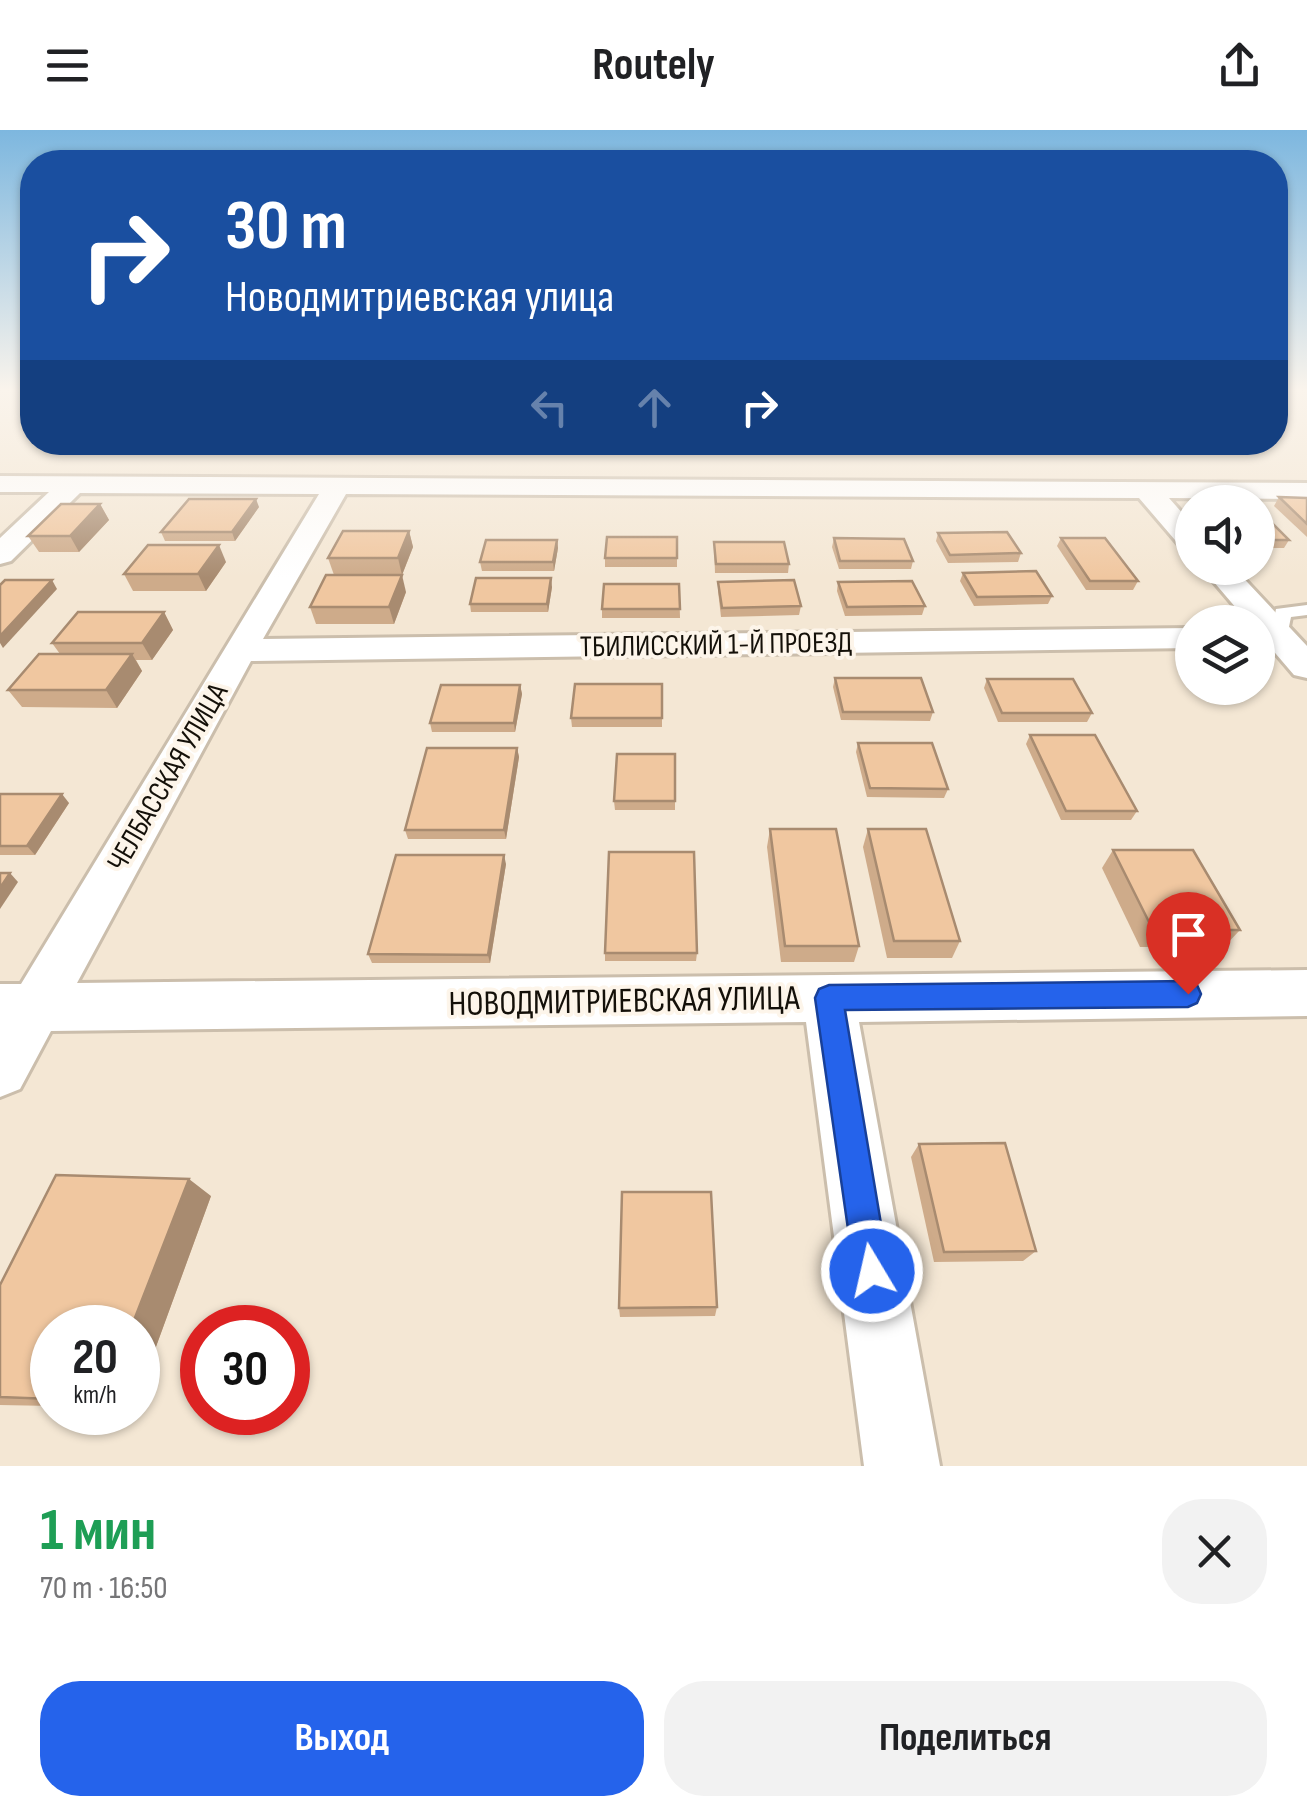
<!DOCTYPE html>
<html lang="ru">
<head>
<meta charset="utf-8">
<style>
	body { margin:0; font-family:"Sofia Sans Condensed",sans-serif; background:#f2f2f2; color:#202124; height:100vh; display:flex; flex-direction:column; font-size:38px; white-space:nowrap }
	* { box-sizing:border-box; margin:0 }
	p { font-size:32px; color:#757577 }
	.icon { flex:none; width:55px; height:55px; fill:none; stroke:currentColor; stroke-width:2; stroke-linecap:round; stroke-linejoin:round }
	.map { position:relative; height:1336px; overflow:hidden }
	.drawer { display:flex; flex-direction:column; background:#fff; flex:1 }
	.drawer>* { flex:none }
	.banner { position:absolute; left:20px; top:20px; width:1268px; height:305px; border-radius:40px; box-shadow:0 2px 8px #0004; background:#1a4fa0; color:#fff; overflow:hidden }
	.tools { position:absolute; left:1175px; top:355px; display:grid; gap:20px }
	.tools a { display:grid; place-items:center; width:100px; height:100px; border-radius:50%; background:#fff; box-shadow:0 2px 8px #0004; font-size:50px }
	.speed { position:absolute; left:30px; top:1175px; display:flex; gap:20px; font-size:50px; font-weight:700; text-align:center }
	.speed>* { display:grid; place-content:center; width:130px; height:130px; border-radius:50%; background:#fff; box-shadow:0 2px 8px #0004; line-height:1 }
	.speed small { font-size:25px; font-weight:400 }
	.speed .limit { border:15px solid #d22; background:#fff; color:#111 }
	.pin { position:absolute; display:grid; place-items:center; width:85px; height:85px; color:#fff; margin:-102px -42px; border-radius:50% 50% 50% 0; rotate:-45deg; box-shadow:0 0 10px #0007 }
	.pin .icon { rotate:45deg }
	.me { position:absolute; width:110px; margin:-55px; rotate:351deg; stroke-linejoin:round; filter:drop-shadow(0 0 8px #0008) }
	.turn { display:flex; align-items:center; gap:35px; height:210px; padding:0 40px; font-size:45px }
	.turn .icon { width:130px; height:130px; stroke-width:2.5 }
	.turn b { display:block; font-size:70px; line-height:85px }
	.lanes { display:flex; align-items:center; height:95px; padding:0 40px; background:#0003; justify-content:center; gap:50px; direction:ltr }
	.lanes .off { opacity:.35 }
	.round { display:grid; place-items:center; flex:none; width:105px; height:105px; border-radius:40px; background:#f2f2f2 }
	.headline { display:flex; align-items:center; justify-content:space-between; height:170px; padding:0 40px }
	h1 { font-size:60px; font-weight:700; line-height:75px; color:#1e9e55 }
	.action { display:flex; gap:20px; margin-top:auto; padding:20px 40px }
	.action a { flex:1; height:115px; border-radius:40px; background:#2563eb; color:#fff; font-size:40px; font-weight:700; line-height:115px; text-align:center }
	.action a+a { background:#f2f2f2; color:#202124 }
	header { display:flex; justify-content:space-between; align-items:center; height:130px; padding:0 40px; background:#fff; font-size:45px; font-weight:700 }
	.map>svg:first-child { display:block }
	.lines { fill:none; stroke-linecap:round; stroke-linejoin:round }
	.service-casing { stroke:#cbbeac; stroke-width:6 }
	.minor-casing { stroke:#cbbeac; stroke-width:6 }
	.service { fill:#fff; fill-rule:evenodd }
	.minor { fill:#fff; fill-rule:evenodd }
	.wall { fill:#ceab8a }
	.shaded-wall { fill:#a88b70 }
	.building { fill:#f0c7a0; stroke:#a88b70; stroke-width:2.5 }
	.route { fill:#2563eb; stroke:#184099; stroke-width:2.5 }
	.labels { text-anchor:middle; stroke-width:8; stroke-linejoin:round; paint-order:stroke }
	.street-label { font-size:30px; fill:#141009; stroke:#fdf5ea }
	.near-street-label { font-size:35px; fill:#141009; stroke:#fdf5ea }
</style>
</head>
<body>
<header><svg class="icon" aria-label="menu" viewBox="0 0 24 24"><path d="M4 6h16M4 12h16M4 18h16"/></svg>Routely<svg class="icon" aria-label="share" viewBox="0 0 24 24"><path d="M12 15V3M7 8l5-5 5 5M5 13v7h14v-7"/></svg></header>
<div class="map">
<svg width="1307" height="1336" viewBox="0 0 1307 1336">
	<rect width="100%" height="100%" fill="#f4e7d4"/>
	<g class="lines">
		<g class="service-casing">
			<path id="service" d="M 1307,475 L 1307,485 L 1291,487 L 1286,511 L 1274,511 L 1271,507 L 1276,479 Z"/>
		</g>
		<g class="minor-casing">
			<g id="minor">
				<path d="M 0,346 L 1307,353 L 1307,369 L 1169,368 L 1192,394 L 1192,420 L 1181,417 L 1139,368 L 346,364 L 263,509 L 1192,498 L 1192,518 L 251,531 L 77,853 L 1307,840 L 1307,886 L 859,892 L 940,1336 L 864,1336 L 806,892 L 51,901 L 20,959 L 0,967 L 0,854 L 21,854 L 319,364 L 80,363 L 11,431 L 0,434 L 0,408 L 49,362 L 0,362 Z"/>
				<path d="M 1202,438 L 1234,438 L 1307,516 L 1307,548 L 1294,545 L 1258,503 L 1258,492 L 1248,492 Z"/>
			</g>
		</g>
		<use href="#service" class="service"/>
		<use href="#minor" class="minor"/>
	</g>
	<g class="wall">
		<path d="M 1279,367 L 1307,368 L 1307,407 L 1274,376 Z"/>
		<path d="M 100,374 L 109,390 L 79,422 L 39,422 L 28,406 Z"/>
		<path d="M 259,377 L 235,411 L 165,411 L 161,402 Z"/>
		<path d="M 1258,379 L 1289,410 L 1284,418 L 1258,418 Z"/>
		<path d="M 409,401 L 413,417 L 402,445 L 334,445 L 328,428 Z"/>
		<path d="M 938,403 L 1021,423 L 1018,432 L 948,433 L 936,411 Z"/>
		<path d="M 677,407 L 677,437 L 605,437 L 605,428 Z"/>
		<path d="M 834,408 L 913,431 L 911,439 L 839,439 L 832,417 Z"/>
		<path d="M 1061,408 L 1138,451 L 1133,460 L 1086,460 L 1057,416 Z"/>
		<path d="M 557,410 L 558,418 L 554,441 L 482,441 L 480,432 Z"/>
		<path d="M 714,412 L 789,434 L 788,443 L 715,443 Z"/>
		<path d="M 226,432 L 206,461 L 133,461 L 124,444 Z"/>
		<path d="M 963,443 L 1052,466 L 1048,474 L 974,476 L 960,451 Z"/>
		<path d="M 718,452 L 801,476 L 799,485 L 721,487 L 718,461 Z"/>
		<path d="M 838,452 L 925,476 L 922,485 L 845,486 L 837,461 Z"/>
		<path d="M 679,454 L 680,488 L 602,488 L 602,479 Z"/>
		<path d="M 552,457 L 548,482 L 471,482 L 470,474 Z"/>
		<path d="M 406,462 L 394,494 L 316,494 L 310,477 Z"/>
		<path d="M 164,482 L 173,500 L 152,530 L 136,530 L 142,541 L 117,578 L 22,577 L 8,560 L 60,524 L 52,513 Z"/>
		<path d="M 835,548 L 933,582 L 930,591 L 841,590 L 833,557 Z"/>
		<path d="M 987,549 L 1092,583 L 1087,592 L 998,592 L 984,558 Z"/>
		<path d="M 662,554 L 662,597 L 572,597 L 571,588 Z"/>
		<path d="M 520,555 L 522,564 L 515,602 L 432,602 L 430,593 Z"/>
		<path d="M 1030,605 L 1137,681 L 1131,690 L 1061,690 L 1026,614 Z"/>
		<path d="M 858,613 L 948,659 L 944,668 L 867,667 L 856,622 Z"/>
		<path d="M 517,618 L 519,627 L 506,709 L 408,709 L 405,700 Z"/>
		<path d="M 675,624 L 675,680 L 615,680 L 614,671 Z"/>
		<path d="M 0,664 L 69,673 L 35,725 L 0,725 Z"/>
		<path d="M 770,699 L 859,816 L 854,832 L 781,832 L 767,717 Z"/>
		<path d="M 868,699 L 960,811 L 952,828 L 887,828 L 863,717 Z"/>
		<path d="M 1113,720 L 1240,800 L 1224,817 L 1140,817 L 1102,738 Z"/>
		<path d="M 506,734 L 490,833 L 372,833 L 368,824 Z"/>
		<path d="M 605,823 L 697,823 L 696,831 L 605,831 Z"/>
		<path d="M 919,1014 L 1036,1121 L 1023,1131 L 934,1132 L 911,1027 Z"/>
		<path d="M 211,1066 L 138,1266 L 138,1198 L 52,1198 L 52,1276 L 0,1275 L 0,1155 Z"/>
		<path d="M 717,1177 L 715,1186 L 620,1187 L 619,1178 Z"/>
	</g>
	<g class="shaded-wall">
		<path d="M 256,369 L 259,377 L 235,411 L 232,402 Z"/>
		<path d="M 100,374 L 109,390 L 79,422 L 70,406 Z"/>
		<path d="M 409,401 L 413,417 L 402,445 L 398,428 Z"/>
		<path d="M 557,410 L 558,418 L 554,441 L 553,432 Z"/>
		<path d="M 219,415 L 226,432 L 206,461 L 198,444 Z"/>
		<path d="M 402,445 L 406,462 L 394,494 L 389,477 Z"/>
		<path d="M 551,448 L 552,457 L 548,482 L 547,474 Z"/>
		<path d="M 52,450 L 57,459 L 3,518 L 0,513 L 0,506 Z"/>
		<path d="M 164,482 L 173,500 L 152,530 L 142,513 Z"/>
		<path d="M 132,524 L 142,541 L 117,578 L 106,560 Z"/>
		<path d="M 520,555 L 522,564 L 515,602 L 514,593 Z"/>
		<path d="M 517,618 L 519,627 L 506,709 L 504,700 Z"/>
		<path d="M 62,664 L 69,673 L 35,725 L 27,716 Z"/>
		<path d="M 504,725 L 506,734 L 490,833 L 488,825 Z"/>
		<path d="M 10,743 L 18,752 L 0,779 L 0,758 Z"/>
		<path d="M 189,1049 L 211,1066 L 138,1266 L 138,1198 L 131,1198 Z"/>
	</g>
	<g class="building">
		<path d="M 1279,367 L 1307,368 L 1307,394 Z"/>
		<path d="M 189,369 L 256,369 L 232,402 L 161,402 Z"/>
		<path d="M 61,374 L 100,374 L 70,406 L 28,406 Z"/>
		<path d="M 1258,379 L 1289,410 L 1258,410 Z"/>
		<path d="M 343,401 L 409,401 L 398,428 L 328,428 Z"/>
		<path d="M 1007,402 L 1021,423 L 950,425 L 938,403 Z"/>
		<path d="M 607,407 L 677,407 L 677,428 L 605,428 Z"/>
		<path d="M 834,408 L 904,409 L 913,431 L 840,431 Z"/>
		<path d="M 1061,408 L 1105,408 L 1138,451 L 1090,451 Z"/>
		<path d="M 486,410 L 557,410 L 553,432 L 480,432 Z"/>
		<path d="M 714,412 L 784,412 L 789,434 L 716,434 Z"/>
		<path d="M 148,415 L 219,415 L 198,444 L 124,444 Z"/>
		<path d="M 1036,441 L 1052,466 L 977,467 L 963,443 Z"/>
		<path d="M 326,445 L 402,445 L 389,477 L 310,477 Z"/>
		<path d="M 476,448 L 551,448 L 547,474 L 470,474 Z"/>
		<path d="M 5,450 L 52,450 L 0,506 L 0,455 Z"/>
		<path d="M 794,450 L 801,476 L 722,478 L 718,452 Z"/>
		<path d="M 912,451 L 925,476 L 847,477 L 838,452 Z"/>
		<path d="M 604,454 L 679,454 L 680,479 L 602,479 Z"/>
		<path d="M 78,482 L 164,482 L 142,513 L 52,513 Z"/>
		<path d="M 39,524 L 132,524 L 106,560 L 8,560 Z"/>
		<path d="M 835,548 L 921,548 L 933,582 L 843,582 Z"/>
		<path d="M 987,549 L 1073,549 L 1092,583 L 1002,583 Z"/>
		<path d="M 575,554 L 662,554 L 662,588 L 571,588 Z"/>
		<path d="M 441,555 L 520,555 L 514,593 L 430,593 Z"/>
		<path d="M 1030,605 L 1095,605 L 1137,681 L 1066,681 Z"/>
		<path d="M 858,613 L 932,613 L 948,659 L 870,658 Z"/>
		<path d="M 427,618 L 517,618 L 504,700 L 405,700 Z"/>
		<path d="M 617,624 L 675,624 L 675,671 L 614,671 Z"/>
		<path d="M 0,664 L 62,664 L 27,716 L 0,716 Z"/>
		<path d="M 770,699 L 836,699 L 859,816 L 785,816 Z"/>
		<path d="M 868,699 L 926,699 L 960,811 L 894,811 Z"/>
		<path d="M 1113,720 L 1193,720 L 1240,800 L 1153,800 Z"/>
		<path d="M 609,722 L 694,722 L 697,823 L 605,823 Z"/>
		<path d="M 396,725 L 504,725 L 488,825 L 368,824 Z"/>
		<path d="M 0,743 L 10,743 L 0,758 Z"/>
		<path d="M 1005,1013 L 1036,1121 L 944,1122 L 919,1014 Z"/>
		<path d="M 56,1045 L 189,1049 L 131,1198 L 52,1198 L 52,1269 L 0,1267 L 0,1155 Z"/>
		<path d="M 622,1062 L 711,1062 L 717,1177 L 619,1178 Z"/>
	</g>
	<linearGradient id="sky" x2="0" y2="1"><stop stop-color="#7db7df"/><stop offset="0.58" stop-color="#faf4ec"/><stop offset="1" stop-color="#faf4ec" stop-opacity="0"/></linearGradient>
	<rect width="1307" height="448" fill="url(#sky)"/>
	<path class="route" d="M 1188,851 L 1197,855 L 1201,864 L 1197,873 L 1188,877 L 845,880 L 889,1141 L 884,1153 L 872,1159 L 859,1153 L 854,1141 L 815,868 L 819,859 L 829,855 Z"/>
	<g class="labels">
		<g class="street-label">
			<text transform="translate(716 514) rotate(-1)" y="10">ТБИЛИССКИЙ 1-Й ПРОЕЗД</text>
			<text transform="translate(167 647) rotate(-60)" y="10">ЧЕЛБАССКАЯ УЛИЦА</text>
		</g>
		<g class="near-street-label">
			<text transform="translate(624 870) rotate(-1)" y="12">НОВОДМИТРИЕВСКАЯ УЛИЦА</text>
		</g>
	</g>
</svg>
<div class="tools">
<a><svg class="icon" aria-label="sound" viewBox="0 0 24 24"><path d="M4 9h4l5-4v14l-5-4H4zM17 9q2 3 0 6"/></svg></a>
<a><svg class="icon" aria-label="layers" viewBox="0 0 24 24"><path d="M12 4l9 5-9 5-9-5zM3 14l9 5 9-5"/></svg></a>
</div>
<div class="speed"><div>20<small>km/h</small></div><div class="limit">30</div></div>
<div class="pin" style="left:1188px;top:864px;background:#d93025"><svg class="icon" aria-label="arrive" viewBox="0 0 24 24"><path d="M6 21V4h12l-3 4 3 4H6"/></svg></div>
<svg class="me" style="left:872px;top:1141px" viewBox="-20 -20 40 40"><circle r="17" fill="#2563eb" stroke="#fff" stroke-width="3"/><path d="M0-11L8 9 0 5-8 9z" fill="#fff"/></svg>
<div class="banner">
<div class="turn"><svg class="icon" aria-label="right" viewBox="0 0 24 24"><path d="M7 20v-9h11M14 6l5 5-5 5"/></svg><div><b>30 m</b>Новодмитриевская улица</div></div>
<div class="lanes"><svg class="icon off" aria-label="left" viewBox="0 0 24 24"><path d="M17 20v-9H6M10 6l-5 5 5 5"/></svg><svg class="icon off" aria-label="ahead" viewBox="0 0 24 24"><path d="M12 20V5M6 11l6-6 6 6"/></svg><svg class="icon" aria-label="right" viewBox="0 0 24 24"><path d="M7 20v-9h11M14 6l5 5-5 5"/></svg></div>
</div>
</div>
<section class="drawer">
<div class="headline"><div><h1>1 мин</h1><p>70 m · 16:50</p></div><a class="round"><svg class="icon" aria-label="close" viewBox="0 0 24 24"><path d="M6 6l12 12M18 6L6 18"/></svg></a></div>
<div class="action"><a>Выход</a><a>Поделиться</a></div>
</section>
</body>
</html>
